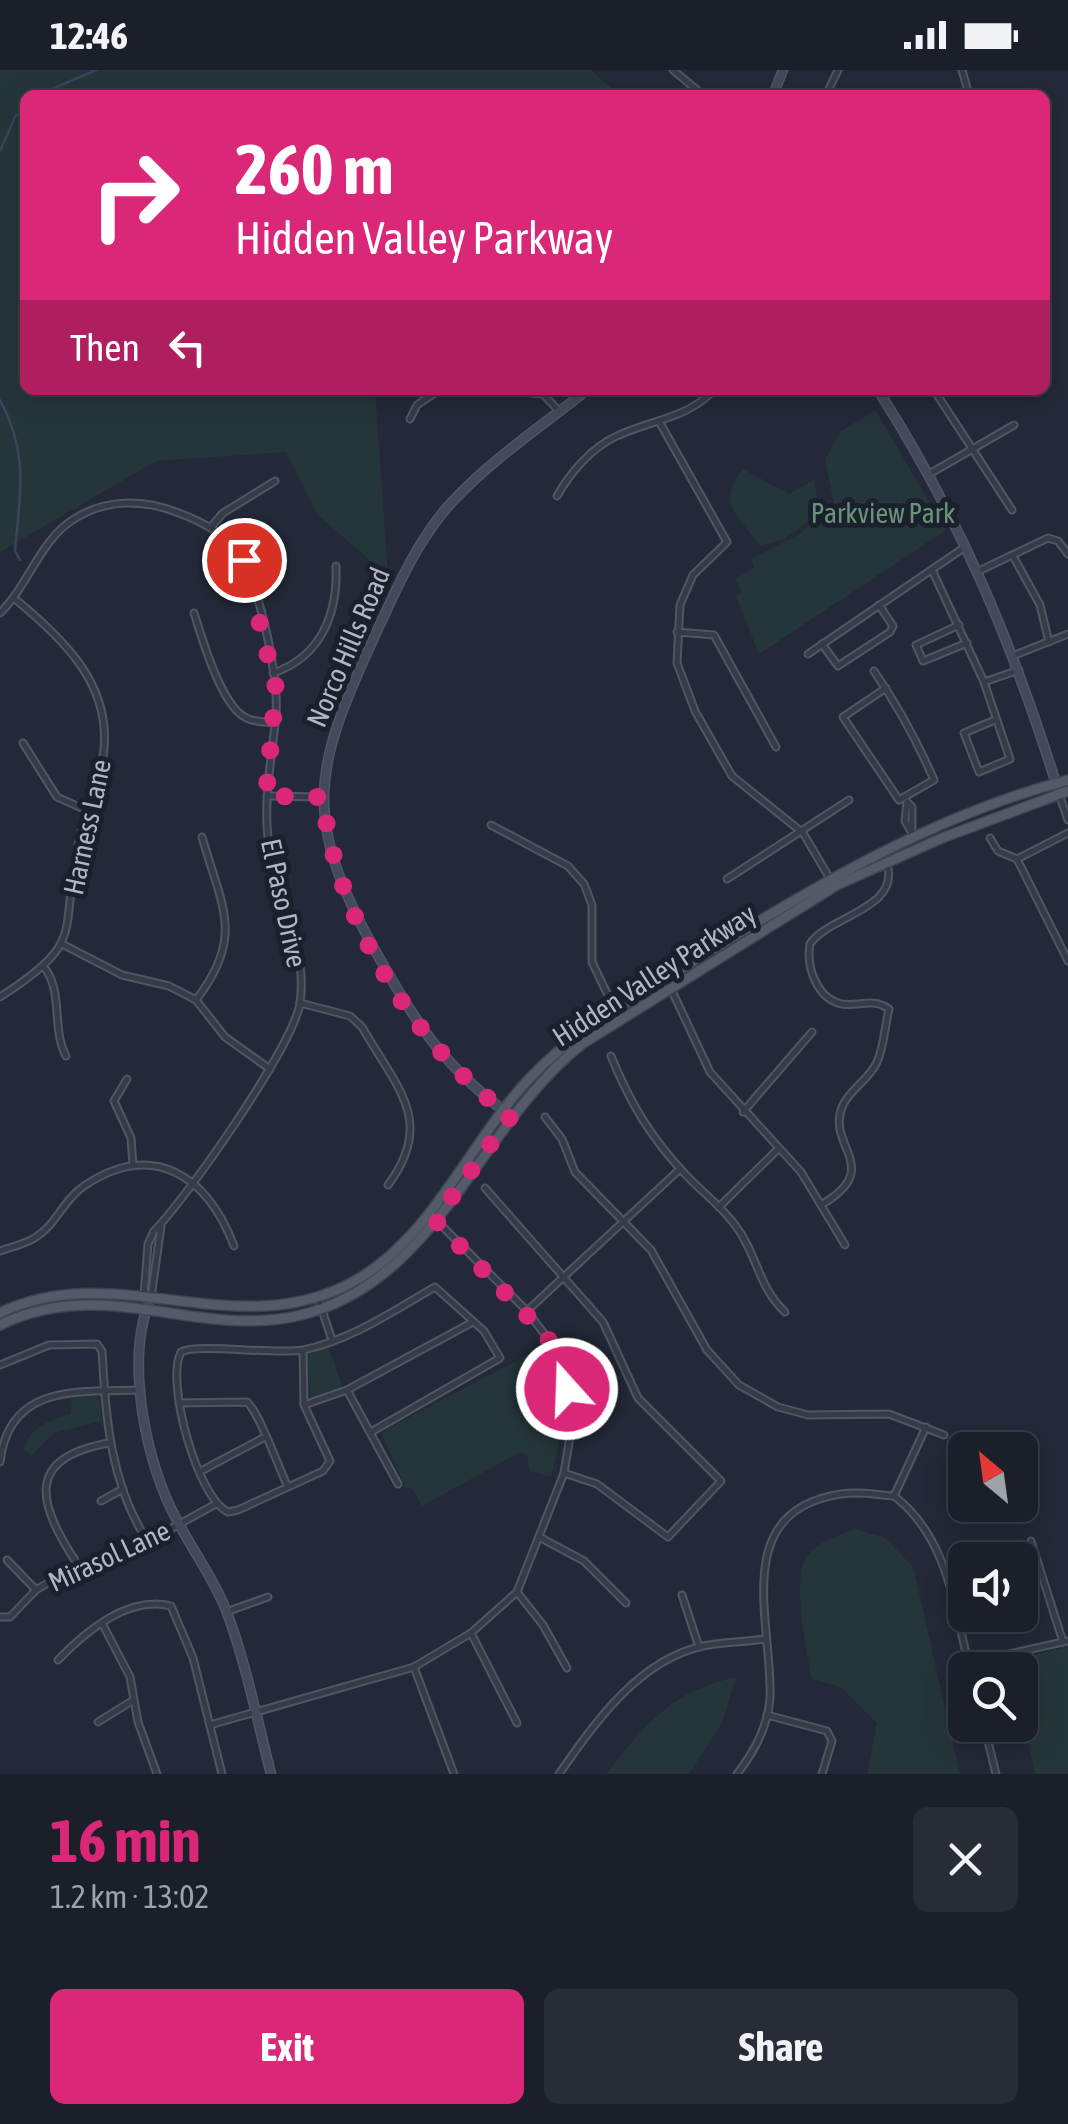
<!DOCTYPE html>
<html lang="en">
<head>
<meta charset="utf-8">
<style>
	body { margin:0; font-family:"Asap Condensed",sans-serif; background:#272c36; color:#f1f3f6; height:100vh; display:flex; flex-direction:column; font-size:38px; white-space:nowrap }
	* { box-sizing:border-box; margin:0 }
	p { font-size:32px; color:#9fa2a8 }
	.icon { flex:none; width:55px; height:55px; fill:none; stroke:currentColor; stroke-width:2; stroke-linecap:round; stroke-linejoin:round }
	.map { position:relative; height:1704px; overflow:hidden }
	.sheet { display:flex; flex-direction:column; background:#1a1f2a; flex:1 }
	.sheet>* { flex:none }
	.guide { position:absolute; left:20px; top:20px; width:1030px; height:305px; border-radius:15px; box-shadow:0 5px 25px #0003,0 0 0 2px #383d47; background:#db2777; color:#fff; overflow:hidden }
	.needle { width:65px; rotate:331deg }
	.buttons { position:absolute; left:948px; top:1362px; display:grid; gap:20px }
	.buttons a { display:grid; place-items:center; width:90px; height:90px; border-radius:15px; background:#1a1f2a; box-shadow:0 5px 25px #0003,0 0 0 2px #383d47; font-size:50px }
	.pin { position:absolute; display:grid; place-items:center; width:85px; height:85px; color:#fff; margin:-42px; border:5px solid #fff; border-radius:50%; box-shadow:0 2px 10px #0007 }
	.me { position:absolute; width:110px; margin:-55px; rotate:340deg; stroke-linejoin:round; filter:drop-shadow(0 0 8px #0008) }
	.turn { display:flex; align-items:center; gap:35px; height:210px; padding:0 50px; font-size:45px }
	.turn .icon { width:130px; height:130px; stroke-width:2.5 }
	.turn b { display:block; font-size:70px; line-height:85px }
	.then { display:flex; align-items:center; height:95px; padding:0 50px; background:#0003; gap:20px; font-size:38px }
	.round { display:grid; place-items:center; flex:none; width:105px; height:105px; border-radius:15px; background:#272c36 }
	.overview { display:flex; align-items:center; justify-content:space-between; height:170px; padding:0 50px }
	h1 { font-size:60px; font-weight:700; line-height:75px; color:#db2777 }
	.cta { display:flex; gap:20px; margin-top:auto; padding:20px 50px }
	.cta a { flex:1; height:115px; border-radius:15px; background:#db2777; color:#fff; font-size:40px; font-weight:700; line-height:115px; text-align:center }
	.cta a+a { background:#272c36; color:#f1f3f6 }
	.status { display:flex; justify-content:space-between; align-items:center; height:70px; padding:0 50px; background:#1a1f2a; direction:ltr }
	.status svg { height:28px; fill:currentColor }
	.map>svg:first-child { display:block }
	.green { fill:#25363a }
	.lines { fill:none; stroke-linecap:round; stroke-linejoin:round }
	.stream { stroke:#394460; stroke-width:2.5 }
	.street-casing { stroke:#515663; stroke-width:9 }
	.secondary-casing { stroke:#515663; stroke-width:11 }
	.primary-casing { stroke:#3f4451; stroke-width:12 }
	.street { stroke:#363b48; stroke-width:5 }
	.secondary { stroke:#444a5b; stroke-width:8 }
	.primary { stroke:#545a68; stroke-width:9 }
	.route { stroke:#db2777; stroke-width:18; stroke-dasharray:0 32.4 }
	.labels { text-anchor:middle; stroke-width:10; stroke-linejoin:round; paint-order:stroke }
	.park-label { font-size:28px; fill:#6a9479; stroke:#1b202d }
	.street-label { font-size:28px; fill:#b1b6c4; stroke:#1b202d }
</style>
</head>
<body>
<div class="status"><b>12:46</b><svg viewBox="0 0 49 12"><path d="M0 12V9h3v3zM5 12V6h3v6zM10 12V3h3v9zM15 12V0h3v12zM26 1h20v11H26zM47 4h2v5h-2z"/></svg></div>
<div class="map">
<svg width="1068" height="1704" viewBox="0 0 1068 1704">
	<rect width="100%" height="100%" fill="#232938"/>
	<g class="green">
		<path d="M 0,0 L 591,0 L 619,25 L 25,25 L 25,320 L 375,320 L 388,506 L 317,444 L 286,382 L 156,391 L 0,482 Z"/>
		<path d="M 875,340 L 946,460 L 759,584 L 736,526 L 742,523 L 736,509 L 754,497 L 751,489 L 799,464 L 835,438 L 825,390 L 841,361 Z"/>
		<path d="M 743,399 L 789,424 L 814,410 L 820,443 L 784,469 L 760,476 C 737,443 716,436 743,399 Z"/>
		<path d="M 328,1276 L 343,1318 L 310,1328 L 307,1285 Z"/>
		<path d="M 545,1276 C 567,1321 564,1359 551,1407 L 530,1401 L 527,1384 L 520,1382 L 422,1436 L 413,1419 L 405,1417 L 381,1362 Z"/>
		<path d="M 72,1326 L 99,1326 L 102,1351 L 54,1363 L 31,1386 L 24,1379 C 31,1355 50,1351 71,1344 Z"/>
		<path d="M 855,1459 L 885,1468 L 913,1497 L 960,1704 L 867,1704 L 877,1653 L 841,1617 L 812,1609 C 807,1583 791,1505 807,1486 C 819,1471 838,1465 855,1459 Z"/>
		<path d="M 1068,1577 L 1068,1704 L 1035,1704 L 1020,1631 L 1020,1600 L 1013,1600 L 1011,1590 Z"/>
		<path d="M 736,1607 L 722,1653 L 689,1704 L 606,1704 C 647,1653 670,1622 736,1607 Z"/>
	</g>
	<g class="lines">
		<g class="stream">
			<path d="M 38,25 L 96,0"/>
			<path d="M 0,81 L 15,47 L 25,38"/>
			<path d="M 0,330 C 29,383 20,423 15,481 L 20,490"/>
		</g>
		<g class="street-casing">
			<g id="street">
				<path d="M 673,0 L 703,25"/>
				<path d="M 962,0 L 969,25"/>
				<path d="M 826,25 L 838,0"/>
				<path d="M 499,320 L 543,324 L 560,342"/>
				<path d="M 934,320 L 1012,440"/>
				<path d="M 410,349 L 417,335 L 439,320"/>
				<path d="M 660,353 L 727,472 L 693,505 L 680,535 L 677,593 L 695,641 L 732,706 L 803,763 L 829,807"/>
				<path d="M 931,403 L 1014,355"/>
				<path d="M 557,426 C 570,403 592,377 617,366 C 650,350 687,349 714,320"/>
				<path d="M 211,457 L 223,443 L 275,411"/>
				<path d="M 1013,486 L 1040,535 L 1049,572"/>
				<path d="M 932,500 L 984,612 L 1010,689 L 979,702 L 964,663 L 995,650"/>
				<path d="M 979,501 L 1048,468 L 1058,471 L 1068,484"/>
				<path d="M 0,543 C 28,516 40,470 74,449 C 105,429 142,429 176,442 C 198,450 217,459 233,477 C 258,504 279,605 276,643 C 273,681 265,717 267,756 C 270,816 309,873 300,933 C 294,975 187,1128 154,1161 L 148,1174 L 144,1225"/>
				<path d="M 194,543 C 202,568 220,631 243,646 C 251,652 265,652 275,653"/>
				<path d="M 959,555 L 916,575 L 923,591 L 967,573"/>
				<path d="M 677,562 L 714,565 L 776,677"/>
				<path d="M 822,574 L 838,596 L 890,562 L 893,556 L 879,535"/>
				<path d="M 808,584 L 965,477"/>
				<path d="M 1015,585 L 1068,564"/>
				<path d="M 874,601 C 898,636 917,671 934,710 L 899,730 L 843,647 L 886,618"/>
				<path d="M 273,603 C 321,587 338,544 336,496"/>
				<path d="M 984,612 L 1019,600"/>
				<path d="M 23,673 L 57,727 L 86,740"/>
				<path d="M 1059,724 L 1068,750"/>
				<path d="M 267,726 L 323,727"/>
				<path d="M 907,732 L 905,751 L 913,765"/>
				<path d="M 907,732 L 912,737 L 912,762"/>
				<path d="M 491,755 L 568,796 L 584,814 L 592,835 L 592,892 L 615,940"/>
				<path d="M 990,768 L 998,781 L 1017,789"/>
				<path d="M 1017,789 L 1068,891"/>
				<path d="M 1017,789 L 1068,763"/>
				<path d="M 727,809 L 849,730"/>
				<path d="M 64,875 L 122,905 L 169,916 L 196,930 L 225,967 L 270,999"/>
				<path d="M 44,897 C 64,923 51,957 66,986"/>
				<path d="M 672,921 L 710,1002 L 801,1102 L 845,1175"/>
				<path d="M 0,927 C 88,871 59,864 78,775 C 84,745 99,718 103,687 C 114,617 65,570 15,529"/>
				<path d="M 196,930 C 245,866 222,838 202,767"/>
				<path d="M 300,933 L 350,946 L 362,957 C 396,1017 436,1051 388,1115"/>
				<path d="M 611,986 C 630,1033 651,1068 686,1105 C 702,1122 721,1136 735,1155 C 757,1183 758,1217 785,1242"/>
				<path d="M 127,1009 L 114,1031 L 131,1068 L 133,1095"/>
				<path d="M 743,1042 L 812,962"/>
				<path d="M 545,1047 L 562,1069 L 575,1102 L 651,1180 L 707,1280 L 739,1315 L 778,1337 L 808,1345 L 889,1344 L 944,1365"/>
				<path d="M 485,1118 L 603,1252 L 638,1328 L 721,1411 L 668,1467 L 597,1414 L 564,1403"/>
				<path d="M 821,1135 C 886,1097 824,1076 843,1035 C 851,1018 870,1009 877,992 C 884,977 885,955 889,939 C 872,927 860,937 842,934 C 817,929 806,897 810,874 C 828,846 901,839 887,794"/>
				<path d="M 719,1137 L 777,1080"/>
				<path d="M 0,1181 C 11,1177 26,1174 36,1167 C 56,1155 64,1129 84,1116 C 153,1070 207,1105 234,1176"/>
				<path d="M 151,1228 L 161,1156"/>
				<path d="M 318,1228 L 332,1270"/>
				<path d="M 527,1241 L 680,1099"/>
				<path d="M 303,1280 L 304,1335 L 330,1391 L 323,1401 L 238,1440 L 228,1442 C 198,1429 165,1312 181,1282 C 197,1273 275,1285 303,1280 C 349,1271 395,1240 435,1217 L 484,1261 L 500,1288 L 371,1362"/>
				<path d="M 0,1295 L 49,1275 L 97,1274 L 102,1281 C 106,1348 110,1414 148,1472"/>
				<path d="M 347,1320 L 398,1414"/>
				<path d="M 179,1333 L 247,1332 C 259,1342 278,1396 287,1415"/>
				<path d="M 304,1335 L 347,1320 L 471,1253"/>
				<path d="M 0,1392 C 9,1313 79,1322 141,1320"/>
				<path d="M 201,1401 L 263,1368"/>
				<path d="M 894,1426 C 948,1467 954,1537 970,1600"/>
				<path d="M 894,1426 L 926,1357"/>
				<path d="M 101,1431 L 123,1419"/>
				<path d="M 541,1468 L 584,1491 L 626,1533"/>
				<path d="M 1031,1471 L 1063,1572"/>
				<path d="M 7,1490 L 36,1520"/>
				<path d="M 78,1495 C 39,1436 22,1388 109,1373"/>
				<path d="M 517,1522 L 543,1555 L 567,1598"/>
				<path d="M 682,1525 L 699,1577"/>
				<path d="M 226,1542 L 268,1527"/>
				<path d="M 0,1547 L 10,1547 L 36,1520 L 78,1495 L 130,1481 L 216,1434"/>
				<path d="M 102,1553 L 130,1607 L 138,1652 L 157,1704"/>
				<path d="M 471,1563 L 517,1653"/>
				<path d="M 58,1590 C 85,1562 128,1525 171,1536 L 193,1588 L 222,1704"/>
				<path d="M 968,1593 L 1068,1571"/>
				<path d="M 414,1597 L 454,1704"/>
				<path d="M 767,1645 L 827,1661 L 832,1671 L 822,1704"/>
				<path d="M 98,1652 L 132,1631"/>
				<path d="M 210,1655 L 414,1597 L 471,1563 L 517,1522 L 564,1403 L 571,1360 L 561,1286 L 527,1241 L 436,1150"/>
				<path d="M 984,1655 L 996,1704"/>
				<path d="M 559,1704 C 594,1654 638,1590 703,1576 C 723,1572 745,1572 765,1569"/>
				<path d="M 737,1704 C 755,1681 768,1657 770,1628 C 773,1554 728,1441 841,1424 C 859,1421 876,1425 894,1426"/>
			</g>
		</g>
		<g class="secondary-casing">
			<g id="secondary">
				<path d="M 773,25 L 783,0"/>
				<path d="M 878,320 C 962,452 1013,574 1059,723"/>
				<path d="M 511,1046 C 445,998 416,954 377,884 C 300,746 313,700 376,563 C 398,516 417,470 452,432 C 492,389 542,356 587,320"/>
				<path d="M 151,1228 C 124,1289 146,1396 178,1452 C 194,1483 213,1507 226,1540 C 246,1593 257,1649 271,1704"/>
			</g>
		</g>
		<g class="primary-casing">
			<g id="primary">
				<path d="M 0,1243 C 116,1187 236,1276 353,1212 C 432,1169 470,1071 530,1008 C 575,960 633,928 689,894 C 808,820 931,746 1068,710"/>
				<path d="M 0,1255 C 106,1204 197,1270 301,1245 C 437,1212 480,1054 582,974 L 837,815 L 942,768 L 1068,721"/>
			</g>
		</g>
		<use href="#street" class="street"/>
		<use href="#secondary" class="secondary"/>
		<use href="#primary" class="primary"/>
	</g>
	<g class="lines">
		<path class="route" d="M 244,490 L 276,618 L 266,726 L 323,727 C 334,845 415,978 511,1046 L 435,1150 L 543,1262 L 560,1286 L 567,1319"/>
	</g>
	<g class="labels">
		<g class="park-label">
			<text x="883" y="453">Parkview Park</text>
		</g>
		<g class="street-label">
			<text transform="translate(348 577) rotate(-67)" y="10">Norco Hills Road</text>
			<text transform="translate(87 757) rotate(-78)" y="10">Harness Lane</text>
			<text transform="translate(284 833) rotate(78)" y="10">El Paso Drive</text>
			<text transform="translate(654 905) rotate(-33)" y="10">Hidden Valley Parkway</text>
			<text transform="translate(109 1486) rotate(-25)" y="10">Mirasol Lane</text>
		</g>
	</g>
</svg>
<div class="buttons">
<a><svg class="needle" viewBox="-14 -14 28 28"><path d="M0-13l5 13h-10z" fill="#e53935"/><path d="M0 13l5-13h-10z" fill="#9fa2a8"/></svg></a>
<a><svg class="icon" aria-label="sound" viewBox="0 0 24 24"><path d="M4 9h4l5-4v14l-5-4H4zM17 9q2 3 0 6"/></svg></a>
<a><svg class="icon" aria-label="search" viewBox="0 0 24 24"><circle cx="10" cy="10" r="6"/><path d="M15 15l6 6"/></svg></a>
</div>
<div class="pin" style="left:244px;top:490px;background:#d93025"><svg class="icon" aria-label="arrive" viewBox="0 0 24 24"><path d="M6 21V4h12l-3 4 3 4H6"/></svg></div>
<svg class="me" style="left:567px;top:1319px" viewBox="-20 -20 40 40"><circle r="17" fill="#db2777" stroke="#fff" stroke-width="3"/><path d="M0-11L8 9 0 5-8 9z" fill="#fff"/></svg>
<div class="guide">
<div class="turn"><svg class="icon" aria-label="right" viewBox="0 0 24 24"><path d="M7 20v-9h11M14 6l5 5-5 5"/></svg><div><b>260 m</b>Hidden Valley Parkway</div></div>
<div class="then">Then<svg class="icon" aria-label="left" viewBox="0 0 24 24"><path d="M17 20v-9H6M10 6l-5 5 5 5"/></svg></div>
</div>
</div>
<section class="sheet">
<div class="overview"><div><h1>16 min</h1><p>1.2 km · 13:02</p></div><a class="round"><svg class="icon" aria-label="close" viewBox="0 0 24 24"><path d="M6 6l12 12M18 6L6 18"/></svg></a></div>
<div class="cta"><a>Exit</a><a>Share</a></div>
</section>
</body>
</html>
